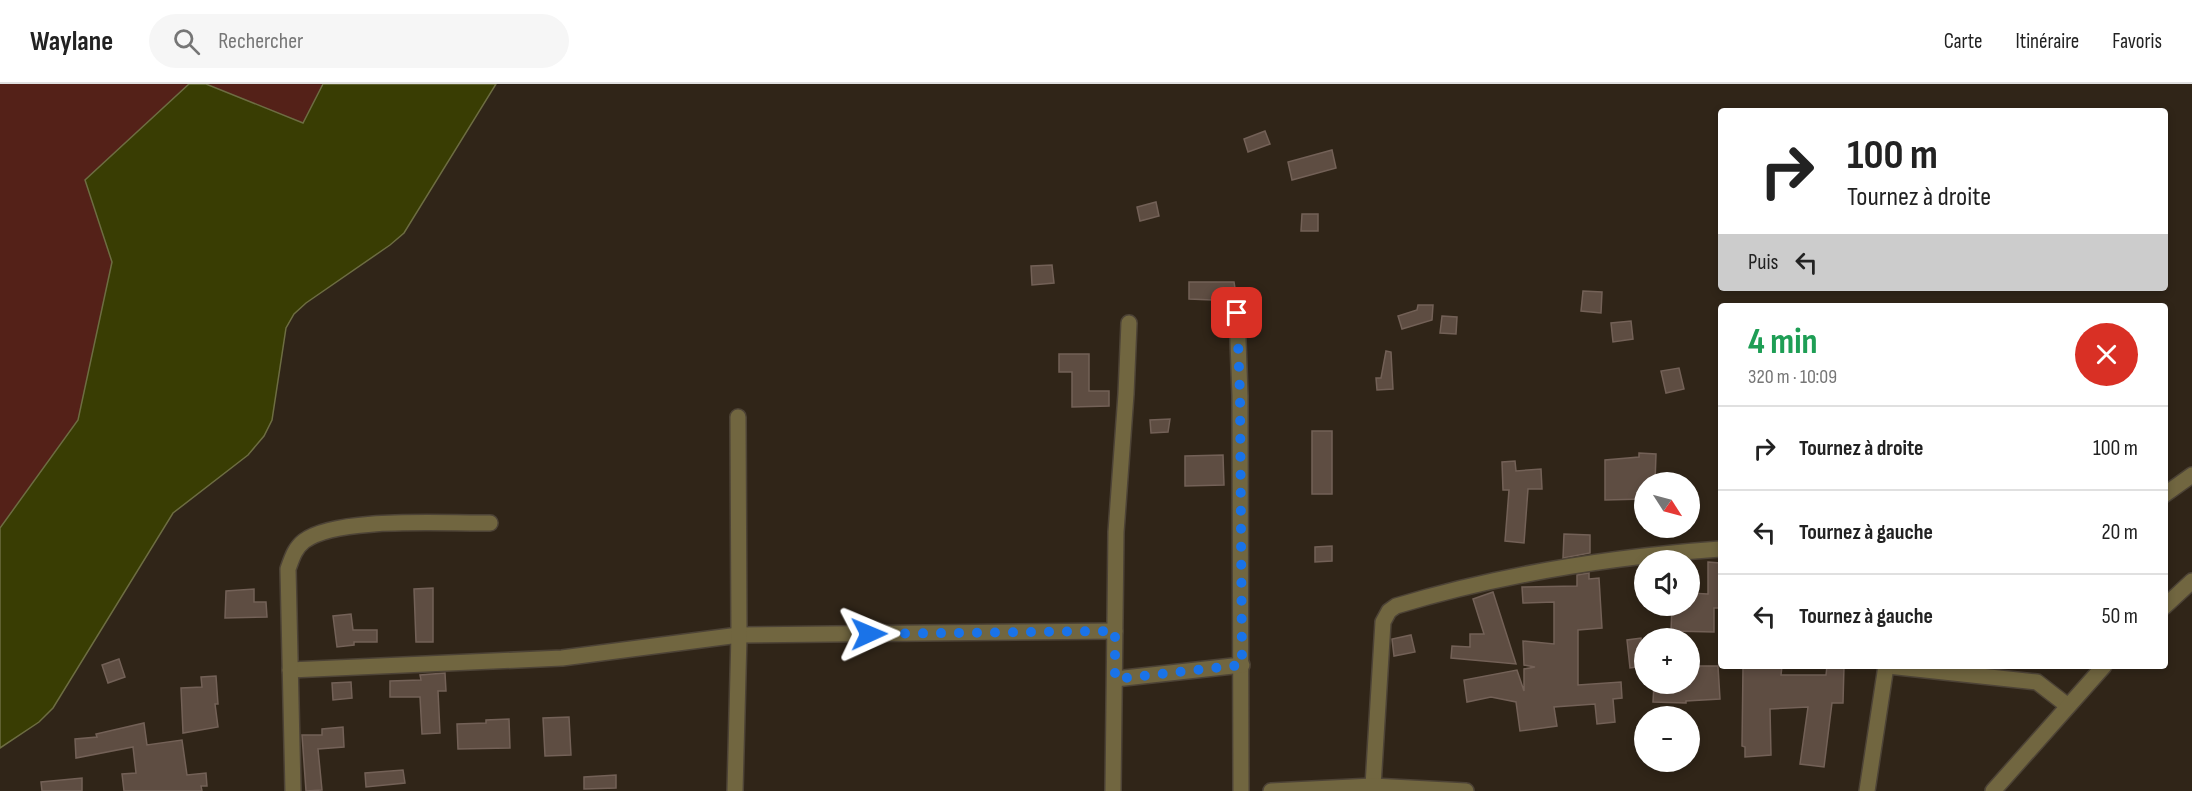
<!DOCTYPE html>
<html lang="fr">
<head>
<meta charset="utf-8">
<style>
	body { margin:0; font-family:"Sofia Sans Condensed",sans-serif; background:#f6f6f6; color:#222; height:100vh; display:flex; flex-direction:column; font-size:22px; white-space:nowrap }
	* { box-sizing:border-box; margin:0 }
	p { font-size:20px; color:#767676 }
	.icon { flex:none; width:33px; height:33px; fill:none; stroke:currentColor; stroke-width:2; stroke-linecap:round; stroke-linejoin:round }
	.map { position:relative; flex:1; overflow:hidden }
	.drawer { position:absolute; left:1718px; top:219px; width:450px; height:366px; display:flex; flex-direction:column; background:#fff; border-radius:6px; box-shadow:0 3px 9px #0003 }
	.drawer>* { flex:none }
	.hud { position:absolute; left:1718px; top:24px; width:450px; height:183px; border-radius:6px; box-shadow:0 3px 9px #0003; background:#fff; color:#222; overflow:hidden }
	.needle { width:39px; rotate:126deg }
	.controls { position:absolute; left:1634px; top:388px; display:grid; gap:12px }
	.controls a { display:grid; place-items:center; width:66px; height:66px; border-radius:50%; background:#fff; box-shadow:0 3px 9px #0003; font-size:30px }
	.pin { position:absolute; display:grid; place-items:center; width:51px; height:51px; color:#fff; margin:-26px; border-radius:12px; box-shadow:0 3px 9px #0006 }
	.me { position:absolute; width:66px; margin:-33px; rotate:89deg; stroke-linejoin:round; filter:drop-shadow(0 0 4px #0008) }
	.turn { display:flex; align-items:center; gap:21px; height:126px; padding:0 30px; font-size:27px }
	.turn .icon { width:78px; height:78px; stroke-width:2.5 }
	.turn b { display:block; font-size:42px; line-height:51px }
	.then { display:flex; align-items:center; height:57px; padding:0 30px; background:#0003; gap:12px; font-size:22px }
	.round { display:grid; place-items:center; flex:none; width:63px; height:63px; border-radius:32px; background:#f6f6f6 }
	.headline { display:flex; align-items:center; justify-content:space-between; height:102px; padding:0 30px }
	h1 { font-size:36px; font-weight:700; line-height:45px; color:#1e9e55 }
	ul { padding:0; list-style:none }
	li { display:flex; align-items:center; gap:18px; height:84px; padding:0 30px; border-top:2px solid #e0e0e0 }
	li div { flex:1 }
	li b { display:block; font-size:22px }
	li em { font-style:normal }
	header { display:flex; align-items:center; gap:36px; box-sizing:border-box; height:84px; padding:0 30px; background:#fff; border-bottom:2px solid #e0e0e0 }
	header strong { font-size:28px }
	nav { display:flex; gap:33px; margin-inline-start:auto; font-size:21px }
	.search { width:420px; height:54px; background:#f6f6f6; display:flex; align-items:center; gap:15px; box-sizing:border-box; padding:0 21px; border-radius:33px; color:#767676; font-size:22px }
	.map>svg:first-child { display:block }
	.green { fill:#542118 }
	.water { fill:#393d03; stroke:#6d6d42; stroke-width:1.5 }
	.building { fill:#5e4d42; stroke:#736157; stroke-width:1.5 }
	.lines { fill:none; stroke-linecap:round; stroke-linejoin:round }
	.minor-casing { stroke:#4d4336; stroke-width:18 }
	.tertiary-casing { stroke:#4d4336; stroke-width:18 }
	.minor { stroke:#716640; stroke-width:15 }
	.tertiary { stroke:#716640; stroke-width:15 }
	.route { stroke:#1a73e8; stroke-width:10; stroke-dasharray:0 18 }
</style>
</head>
<body>
<header>
<strong>Waylane</strong>
<div class="search"><svg class="icon" aria-label="search" viewBox="0 0 24 24"><circle cx="10" cy="10" r="6"/><path d="M15 15l6 6"/></svg>Rechercher</div>
<nav><a>Carte</a><a>Itinéraire</a><a>Favoris</a></nav>
</header>
<div class="map">
<svg width="2192" height="707" viewBox="0 0 2192 707">
	<rect width="100%" height="100%" fill="#302518"/>
	<g class="green">
		<path d="M 0,0 L 189,0 L 86,96 L 112,178 L 78,336 L 0,444 Z"/>
		<path d="M 206,0 L 323,0 L 303,39 Z"/>
	</g>
	<path class="water" d="M 189,0 L 206,0 L 303,39 L 323,0 L 496,0 L 404,149 L 390,161 L 306,219 L 294,230 L 286,244 L 272,336 L 264,352 L 248,371 L 173,429 L 53,624 L 39,638 L 0,664 L 0,444 L 78,336 L 112,178 L 85,96 Z"/>
	<g class="building">
		<path d="M 1265,47 L 1270,60 L 1248,68 L 1244,55 Z"/>
		<path d="M 1332,66 L 1336,84 L 1292,96 L 1288,78 Z"/>
		<path d="M 1156,118 L 1159,132 L 1140,137 L 1137,123 Z"/>
		<path d="M 1302,130 L 1318,130 L 1318,147 L 1301,147 Z"/>
		<path d="M 1052,181 L 1054,199 L 1032,201 L 1031,182 Z"/>
		<path d="M 1189,198 L 1234,198 L 1237,217 L 1189,215 Z"/>
		<path d="M 1583,207 L 1602,208 L 1601,229 L 1581,227 Z"/>
		<path d="M 1418,221 L 1433,221 L 1432,236 L 1402,245 L 1398,232 L 1417,226 Z"/>
		<path d="M 1442,232 L 1457,233 L 1456,250 L 1440,249 Z"/>
		<path d="M 1631,237 L 1633,255 L 1613,258 L 1611,239 Z"/>
		<path d="M 1386,267 L 1391,268 L 1393,305 L 1377,306 L 1376,294 L 1381,294 Z"/>
		<path d="M 1059,270 L 1089,270 L 1089,307 L 1109,307 L 1109,322 L 1072,323 L 1072,288 L 1059,288 Z"/>
		<path d="M 1679,284 L 1684,305 L 1666,309 L 1661,287 Z"/>
		<path d="M 1170,335 L 1168,348 L 1151,349 L 1150,336 Z"/>
		<rect x="1312" y="347" width="20" height="63"/>
		<path d="M 1639,369 L 1656,370 L 1655,399 L 1644,399 L 1644,415 L 1605,416 L 1605,376 L 1639,373 Z"/>
		<path d="M 1223,371 L 1224,401 L 1185,402 L 1185,372 Z"/>
		<path d="M 1515,377 L 1516,387 L 1541,385 L 1542,405 L 1528,405 L 1524,459 L 1505,457 L 1509,406 L 1503,406 L 1502,378 Z"/>
		<path d="M 1564,450 L 1590,451 L 1590,469 L 1563,474 Z"/>
		<path d="M 1332,462 L 1332,477 L 1315,478 L 1315,463 Z"/>
		<path d="M 1708,478 L 1720,479 L 1720,524 L 1714,524 L 1714,548 L 1671,547 L 1672,522 L 1689,522 L 1689,509 L 1708,510 Z"/>
		<path d="M 1589,489 L 1589,495 L 1599,494 L 1602,544 L 1578,546 L 1578,601 L 1621,598 L 1622,614 L 1613,615 L 1615,638 L 1597,640 L 1595,620 L 1554,623 L 1557,642 L 1520,647 L 1516,618 L 1491,613 L 1467,618 L 1464,596 L 1517,586 L 1524,607 L 1524,585 L 1535,583 L 1524,581 L 1523,557 L 1554,560 L 1554,518 L 1523,519 L 1522,503 L 1577,502 L 1577,491 Z"/>
		<path d="M 433,504 L 433,558 L 416,558 L 414,505 Z"/>
		<path d="M 254,505 L 254,518 L 266,518 L 267,533 L 225,534 L 226,507 Z"/>
		<path d="M 1493,508 L 1516,580 L 1451,574 L 1452,562 L 1470,563 L 1470,550 L 1484,550 L 1473,515 Z"/>
		<path d="M 351,530 L 353,546 L 377,546 L 377,558 L 354,558 L 354,561 L 337,563 L 333,532 Z"/>
		<path d="M 1411,551 L 1415,568 L 1394,572 L 1392,555 Z"/>
		<path d="M 1641,554 L 1644,582 L 1630,584 L 1627,556 Z"/>
		<path d="M 119,575 L 125,593 L 108,599 L 102,581 Z"/>
		<path d="M 1689,582 L 1718,582 L 1720,615 L 1686,617 L 1686,619 L 1653,618 L 1654,600 L 1689,600 Z"/>
		<path d="M 1743,582 L 1782,582 L 1781,591 L 1826,591 L 1827,582 L 1844,582 L 1843,619 L 1832,619 L 1824,683 L 1800,680 L 1808,623 L 1770,625 L 1771,671 L 1745,673 L 1745,663 L 1742,662 Z"/>
		<path d="M 445,589 L 446,607 L 438,607 L 440,649 L 422,650 L 420,613 L 390,613 L 390,597 L 421,596 L 420,591 Z"/>
		<path d="M 216,592 L 218,620 L 215,620 L 218,643 L 183,649 L 181,604 L 202,603 L 201,593 Z"/>
		<path d="M 351,598 L 352,614 L 333,616 L 332,599 Z"/>
		<path d="M 569,633 L 571,671 L 545,672 L 543,634 Z"/>
		<path d="M 509,635 L 510,664 L 458,665 L 457,640 L 486,639 L 486,636 Z"/>
		<path d="M 144,639 L 147,661 L 182,656 L 187,691 L 206,689 L 207,702 L 201,702 L 202,707 L 124,707 L 122,690 L 136,689 L 133,663 L 76,674 L 75,655 L 97,653 L 96,650 Z"/>
		<path d="M 343,643 L 344,663 L 318,665 L 322,706 L 306,707 L 302,651 L 322,651 L 322,645 Z"/>
		<path d="M 403,686 L 405,699 L 366,703 L 365,689 Z"/>
		<path d="M 616,691 L 616,704 L 584,705 L 584,693 Z"/>
		<path d="M 82,694 L 82,707 L 42,707 L 41,698 Z"/>
	</g>
	<g class="lines">
		<g class="minor-casing">
			<g id="minor">
				<path d="M 1237,229 L 1240,312 L 1241,707"/>
				<path d="M 2164,411 L 2192,391"/>
				<path d="M 2164,523 L 2192,497"/>
				<path d="M 1888,582 L 2037,598 L 2068,622"/>
				<path d="M 290,586 L 562,574 L 739,551 L 1115,547"/>
				<path d="M 1115,595 L 1242,581"/>
				<path d="M 1373,702 L 1383,538 L 1389,527 L 1396,522 C 1502,490 1610,473 1720,465"/>
				<path d="M 293,707 L 288,485 C 292,474 295,464 304,457 C 337,432 446,440 490,439"/>
				<path d="M 735,707 L 739,551 L 738,333"/>
				<path d="M 1113,707 L 1116,448 L 1126,310 L 1129,239"/>
				<path d="M 1867,707 L 1886,582"/>
				<path d="M 1993,707 L 2104,582"/>
			</g>
		</g>
		<g class="tertiary-casing">
			<path id="tertiary" d="M 1271,707 L 1373,702 L 1466,707"/>
		</g>
		<use href="#minor" class="minor"/>
		<use href="#tertiary" class="tertiary"/>
	</g>
	<g class="lines">
		<path class="route" d="M 869,550 L 1115,547 L 1115,595 L 1242,581 L 1240,312 L 1237,229"/>
	</g>
</svg>
<div class="controls">
<a><svg class="needle" viewBox="-14 -14 28 28"><path d="M0-13l5 13h-10z" fill="#e53935"/><path d="M0 13l5-13h-10z" fill="#767676"/></svg></a>
<a><svg class="icon" aria-label="sound" viewBox="0 0 24 24"><path d="M4 9h4l5-4v14l-5-4H4zM17 9q2 3 0 6"/></svg></a>
<a>+</a>
<a>−</a>
</div>
<div class="pin" style="left:1237px;top:229px;background:#d93025"><svg class="icon" aria-label="arrive" viewBox="0 0 24 24"><path d="M6 21V4h12l-3 4 3 4H6"/></svg></div>
<svg class="me" style="left:869px;top:550px" viewBox="-20 -20 40 40"><path d="M0-17L14 15 0 8-14 15z" fill="#1a73e8" stroke="#fff" stroke-width="4"/></svg>
<div class="hud">
<div class="turn"><svg class="icon" aria-label="right" viewBox="0 0 24 24"><path d="M7 20v-9h11M14 6l5 5-5 5"/></svg><div><b>100 m</b>Tournez à droite</div></div>
<div class="then">Puis<svg class="icon" aria-label="left" viewBox="0 0 24 24"><path d="M17 20v-9H6M10 6l-5 5 5 5"/></svg></div>
</div>
<section class="drawer">
<div class="headline"><div><h1>4 min</h1><p>320 m · 10:09</p></div><a class="round" style="background:#d93025;color:#fff"><svg class="icon" aria-label="close" viewBox="0 0 24 24"><path d="M6 6l12 12M18 6L6 18"/></svg></a></div>
<ul>
<li><svg class="icon" aria-label="right" viewBox="0 0 24 24"><path d="M7 20v-9h11M14 6l5 5-5 5"/></svg><div><b>Tournez à droite</b></div><em>100 m</em></li>
<li><svg class="icon" aria-label="left" viewBox="0 0 24 24"><path d="M17 20v-9H6M10 6l-5 5 5 5"/></svg><div><b>Tournez à gauche</b></div><em>20 m</em></li>
<li><svg class="icon" aria-label="left" viewBox="0 0 24 24"><path d="M17 20v-9H6M10 6l-5 5 5 5"/></svg><div><b>Tournez à gauche</b></div><em>50 m</em></li>
</ul>
</section>
</div>
</body>
</html>
